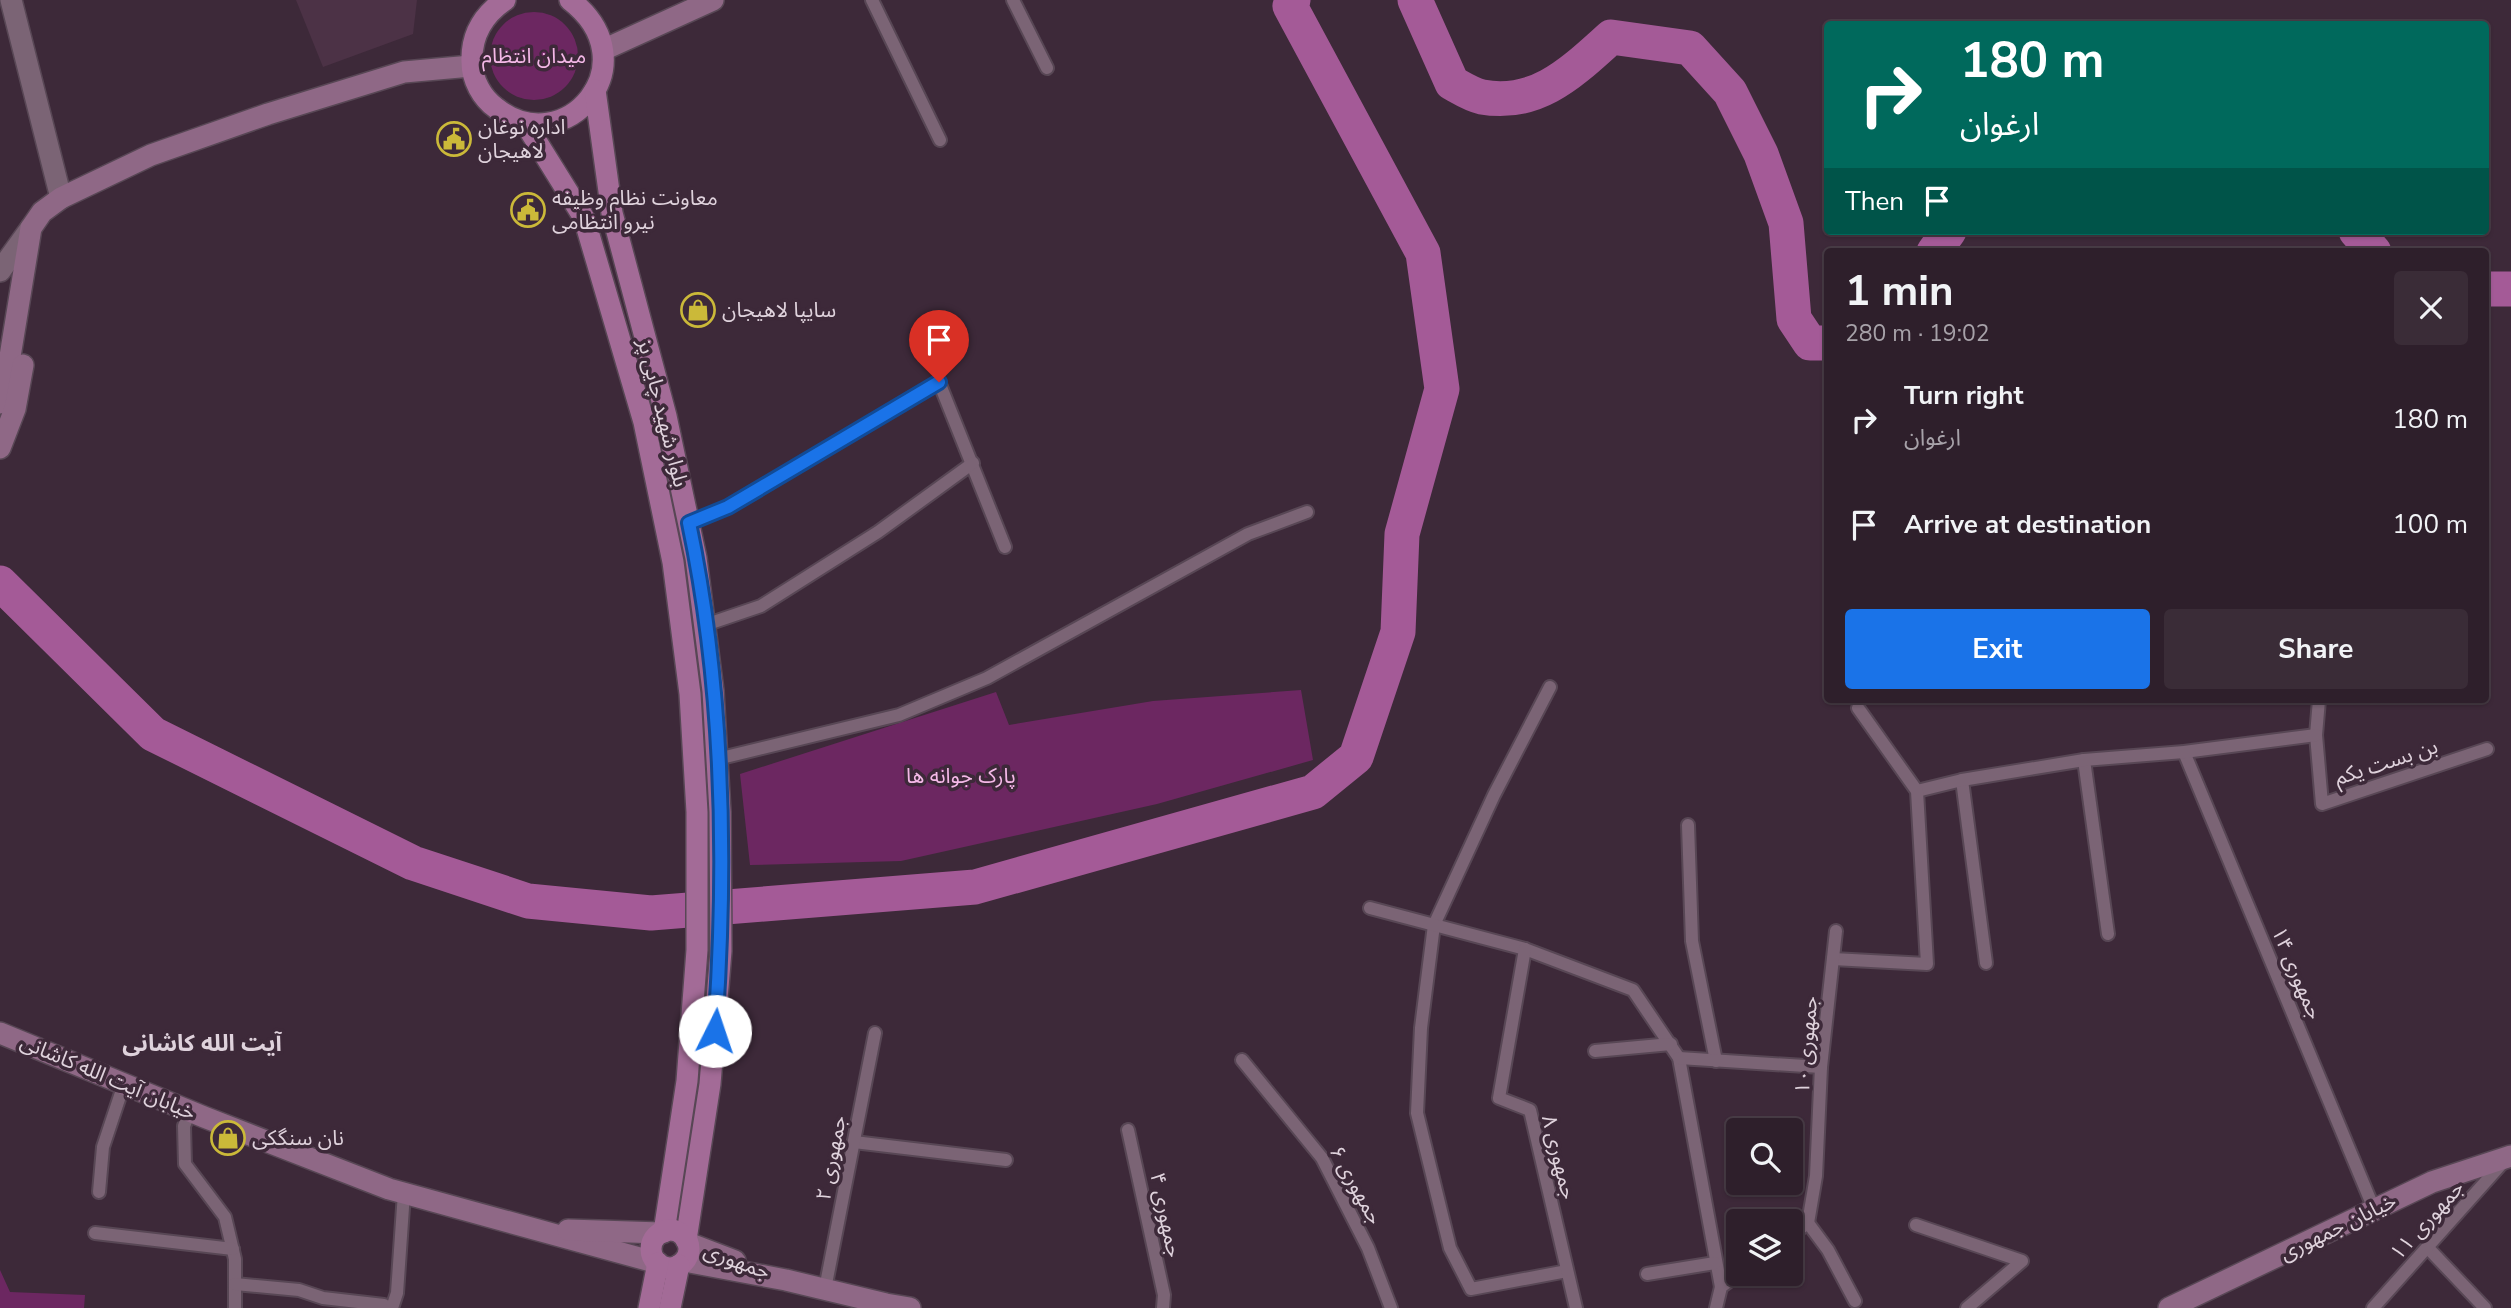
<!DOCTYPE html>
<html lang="en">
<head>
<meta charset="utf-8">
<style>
	body { margin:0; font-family:"Nunito Sans","Noto Sans Arabic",sans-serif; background:#3a2c37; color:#f1f3f6; height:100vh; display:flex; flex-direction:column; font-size:26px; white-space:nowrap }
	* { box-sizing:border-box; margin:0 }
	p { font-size:23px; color:#a7a2a9 }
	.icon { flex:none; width:38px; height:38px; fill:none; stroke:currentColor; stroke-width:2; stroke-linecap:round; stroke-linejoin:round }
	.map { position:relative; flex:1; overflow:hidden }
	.drawer { position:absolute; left:1824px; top:248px; width:665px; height:455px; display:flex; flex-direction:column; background:#2e1f2b; border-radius:7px; box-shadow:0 2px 5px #0004,0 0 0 2px #493d47 }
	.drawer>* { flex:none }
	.guide { position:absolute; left:1824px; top:21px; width:665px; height:214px; border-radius:7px; box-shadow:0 2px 5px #0004,0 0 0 2px #493d47; background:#00695c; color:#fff; overflow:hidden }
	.tools { position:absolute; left:1726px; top:1118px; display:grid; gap:14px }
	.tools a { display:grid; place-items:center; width:77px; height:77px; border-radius:7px; background:#2e1f2b; box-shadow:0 2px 5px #0004,0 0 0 2px #493d47; font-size:35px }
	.pin { position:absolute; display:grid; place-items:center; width:60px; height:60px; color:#fff; margin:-72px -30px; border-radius:50% 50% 50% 0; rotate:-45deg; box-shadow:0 0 7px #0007 }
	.pin .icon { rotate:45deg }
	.me { position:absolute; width:77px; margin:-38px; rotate:4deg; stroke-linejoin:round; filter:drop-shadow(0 0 5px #0008) }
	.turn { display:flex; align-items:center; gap:24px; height:147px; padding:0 21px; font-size:32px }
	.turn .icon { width:91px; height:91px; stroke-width:2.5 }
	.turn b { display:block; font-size:49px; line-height:60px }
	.then { display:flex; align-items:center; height:66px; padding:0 21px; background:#0003; gap:14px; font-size:26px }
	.round { display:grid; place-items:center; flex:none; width:74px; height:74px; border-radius:7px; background:#3a2c37 }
	.headline { display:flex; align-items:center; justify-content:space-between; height:119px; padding:0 21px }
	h1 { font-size:42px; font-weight:700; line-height:52px }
	.action { display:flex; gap:14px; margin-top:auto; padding:14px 21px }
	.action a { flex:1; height:80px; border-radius:7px; background:#1a73e8; color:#fff; font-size:28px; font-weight:700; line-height:80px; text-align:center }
	.action a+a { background:#3a2c37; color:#f1f3f6 }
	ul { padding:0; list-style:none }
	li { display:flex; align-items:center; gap:21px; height:105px; padding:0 21px }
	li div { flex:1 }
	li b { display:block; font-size:26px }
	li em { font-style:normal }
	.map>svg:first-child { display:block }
	.built { fill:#4c3246 }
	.green { fill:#6c2761 }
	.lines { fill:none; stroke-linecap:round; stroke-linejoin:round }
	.river { stroke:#a45a97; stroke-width:35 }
	.service-casing { stroke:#584755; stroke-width:16 }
	.minor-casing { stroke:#584755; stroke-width:24 }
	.secondary-casing { stroke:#584755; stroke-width:24 }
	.primary-casing { stroke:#584755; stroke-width:24 }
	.service { stroke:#7b6475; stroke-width:12 }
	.minor { stroke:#7b6475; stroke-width:21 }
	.secondary { stroke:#8f6886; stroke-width:21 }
	.primary { stroke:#a36b97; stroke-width:21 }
	.route-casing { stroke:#114b97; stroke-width:18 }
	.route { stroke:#1a73e8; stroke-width:12 }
	.labels { text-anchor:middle; stroke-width:7; stroke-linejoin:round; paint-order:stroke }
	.park-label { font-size:21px; fill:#f4b8e7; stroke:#3d2939 }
	.poi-label { font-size:21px; fill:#dfd2dc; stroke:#3d2939; text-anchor:start }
	.street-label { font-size:21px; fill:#dfd2dc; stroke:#3d2939 }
	.neighbourhood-label { font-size:23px; font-weight:bold; fill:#dfd2dc; stroke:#3d2939 }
</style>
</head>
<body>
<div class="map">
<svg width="2511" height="1308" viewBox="0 0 2511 1308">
	<rect width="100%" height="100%" fill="#3d2939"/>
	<path class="built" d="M 296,0 L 417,0 L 413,34 L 323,67 Z"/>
	<g class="green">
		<circle cx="534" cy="56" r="44"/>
		<path d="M 1301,690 L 1313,760 L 1157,804 L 901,861 L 750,865 L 740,774 L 996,692 L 1009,725 L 1153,701 Z"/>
		<path d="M 0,1270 L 10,1292 L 85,1295 L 84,1308 L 0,1308 Z"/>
	</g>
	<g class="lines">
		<g class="river">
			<path d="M 1415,0 L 1452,83 C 1461,88 1472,95 1482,97 C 1538,107 1573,71 1611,37 L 1690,48 L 1730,92 L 1761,154 L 1786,223 L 1794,319 L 1810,343 L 1827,343"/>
			<path d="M 2356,231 L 2374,252"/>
			<path d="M 1934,252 L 1949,231"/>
			<path d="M 2485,289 L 2511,289"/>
			<path d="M 0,583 L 153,734 L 413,863 L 528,901 L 651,913 L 975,887 L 1313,792 L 1356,757 L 1398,632 L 1402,534 L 1442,389 L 1423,253 L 1290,6 L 1293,0"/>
		</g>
		<g class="service-casing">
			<g id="service">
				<path d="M 872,0 L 940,140"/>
				<path d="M 1013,0 L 1047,68"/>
				<path d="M 689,523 L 728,507 L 939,382 L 1005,547"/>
				<path d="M 705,625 L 761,606 L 878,532 L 973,463"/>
				<path d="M 1550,687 L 1494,795 L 1434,925 L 1421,1028 L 1417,1113 L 1450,1248 L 1471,1289 L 1567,1271"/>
				<path d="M 2319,700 L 2316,735 L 2322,804 L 2487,749"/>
				<path d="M 2184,752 L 2374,1209"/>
				<path d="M 717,759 L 899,715 L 987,678 L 1248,534 L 1307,512"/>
				<path d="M 2084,760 L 2108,934"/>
				<path d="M 1962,780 L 1986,963"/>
				<path d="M 1917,791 L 1962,780 L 2084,760 L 2184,752 L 2316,735"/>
				<path d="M 1688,825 L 1692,941 L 1716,1061"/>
				<path d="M 1370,908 L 1525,949 L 1633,990 L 1679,1058 L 1721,1287"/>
				<path d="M 1525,949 L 1499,1098 L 1530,1110 L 1576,1308"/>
				<path d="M 1833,959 L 1927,964 L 1917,791 L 1858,708"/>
				<path d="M 1595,1051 L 1671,1044"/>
				<path d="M 1679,1058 L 1821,1067"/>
				<path d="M 1242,1060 L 1322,1158 L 1368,1248 L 1391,1308"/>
				<path d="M 190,1112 L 184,1126 L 185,1164 L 225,1217 L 235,1259 L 235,1308"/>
				<path d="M 1128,1130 L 1164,1295 L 1163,1308"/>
				<path d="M 854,1142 L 1006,1160"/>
				<path d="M 99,1192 L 103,1147 L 124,1084"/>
				<path d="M 1808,1223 L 1828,1250 L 1855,1301"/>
				<path d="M 1916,1225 L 2022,1261 L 1967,1308"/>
				<path d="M 95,1233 L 233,1249"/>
				<path d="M 1790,1236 L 1808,1223 L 1816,1176 L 1821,1067 L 1836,931"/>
				<path d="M 2428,1248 L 2485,1308"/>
				<path d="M 1647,1274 L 1715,1263"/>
				<path d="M 235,1284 L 299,1290 L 323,1298 L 384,1305 L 386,1308"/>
				<path d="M 825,1289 L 875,1033"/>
				<path d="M 392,1308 L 397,1293 L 404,1193"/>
				<path d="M 1716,1308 L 1721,1287 L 1739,1274"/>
				<path d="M 2373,1308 L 2505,1160"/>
			</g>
		</g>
		<g class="minor-casing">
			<g id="minor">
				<path d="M 11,0 L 61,198"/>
				<path d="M 0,271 L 31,228"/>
			</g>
		</g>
		<g class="secondary-casing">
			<g id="secondary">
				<path d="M 603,50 L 713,0"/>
				<path d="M 0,403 L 6,381 L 31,228 L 42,212 L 61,198 L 151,155 L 268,114 L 404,72 L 471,66"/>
				<path d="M 0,448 L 15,409 L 23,365"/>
				<path d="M 0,1033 L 204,1117 L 389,1189 L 658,1263"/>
				<path d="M 568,1230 L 661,1233"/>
				<path d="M 688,1243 L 735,1261"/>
				<path d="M 684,1261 L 786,1280 L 886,1304 L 910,1308"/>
				<path d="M 2169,1308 L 2432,1182 L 2511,1156"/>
			</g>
		</g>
		<g class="primary-casing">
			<g id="primary">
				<path d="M 505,0 C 483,15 471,35 472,62 C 472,80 482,98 496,108 C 565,163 652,63 570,0"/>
				<path d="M 595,90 L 612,213 L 666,416 L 696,558 L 713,691 L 720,812 L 721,951 L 710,1084 L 686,1240"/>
				<path d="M 525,123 L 584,218 L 644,422 L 673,562 L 690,694 L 697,812 L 697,950 L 687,1081 L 664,1232"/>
				<circle cx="670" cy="1249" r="19"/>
				<path d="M 649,1308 L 658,1263"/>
				<path d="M 670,1308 L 679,1265"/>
			</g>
		</g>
		<use href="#service" class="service"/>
		<use href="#minor" class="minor"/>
		<use href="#secondary" class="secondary"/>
		<use href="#primary" class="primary"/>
	</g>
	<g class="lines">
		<g class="route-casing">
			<path id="route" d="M 715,1031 C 727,863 724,689 689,523 L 728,507 L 939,382"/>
		</g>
		<use href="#route" class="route"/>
	</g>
	<defs>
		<g id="civic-ring" transform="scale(1.75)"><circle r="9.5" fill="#3d2939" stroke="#cbb939" stroke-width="1.5"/><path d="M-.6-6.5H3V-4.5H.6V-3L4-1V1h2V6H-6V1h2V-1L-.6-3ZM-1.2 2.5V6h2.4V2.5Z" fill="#cbb939"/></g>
		<g id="shop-ring" transform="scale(1.75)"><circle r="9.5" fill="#3d2939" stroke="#cbb939" stroke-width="1.5"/><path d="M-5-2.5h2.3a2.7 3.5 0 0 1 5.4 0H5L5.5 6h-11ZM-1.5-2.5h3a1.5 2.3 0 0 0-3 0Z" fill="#cbb939"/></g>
	</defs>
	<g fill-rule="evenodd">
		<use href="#civic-ring" x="454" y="139"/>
		<use href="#civic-ring" x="528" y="210"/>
		<use href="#shop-ring" x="698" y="310"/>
		<use href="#shop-ring" x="228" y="1138"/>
	</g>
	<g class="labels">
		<g class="park-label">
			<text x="534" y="63">میدان انتظام</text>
			<text x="961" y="783">پارک جوانه ها</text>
		</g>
		<g class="poi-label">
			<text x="478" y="134">اداره نوغان<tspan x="478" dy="24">لاهیجان</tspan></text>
			<text x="552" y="205">معاونت نظام وظیفه<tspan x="552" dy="24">نیرو انتظامی</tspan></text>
			<text x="722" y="317">سایپا لاهیجان</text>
			<text x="252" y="1145">نان سنگکی</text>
		</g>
		<g class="street-label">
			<text transform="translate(663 413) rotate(76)" y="7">بلوار شهید چایی پز</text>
			<text transform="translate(2386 762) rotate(-18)" y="7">بن بست یکم</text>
			<text transform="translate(2297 973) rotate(67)" y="7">جمهوری ۱۴</text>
			<text transform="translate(1806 1045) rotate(-85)" y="7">جمهوری ۱۰</text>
			<text transform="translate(108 1077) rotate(23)" y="7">خیابان آیت الله کاشانی</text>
			<text transform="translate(1559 1157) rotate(76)" y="7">جمهوری ۸</text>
			<text transform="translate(831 1158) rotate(-79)" y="7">جمهوری ۲</text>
			<text transform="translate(1356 1185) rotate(61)" y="7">جمهوری ۶</text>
			<text transform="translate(1166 1215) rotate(78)" y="7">جمهوری ۴</text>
			<text transform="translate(2427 1220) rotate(-48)" y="7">جمهوری ۱۱</text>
			<text transform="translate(2338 1227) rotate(-26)" y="7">خیابان جمهوری</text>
			<text transform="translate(737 1261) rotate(20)" y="7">جمهوری</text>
		</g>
		<g class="neighbourhood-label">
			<text x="202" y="1051">آیت الله کاشانی</text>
		</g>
	</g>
</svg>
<div class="tools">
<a><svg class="icon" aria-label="search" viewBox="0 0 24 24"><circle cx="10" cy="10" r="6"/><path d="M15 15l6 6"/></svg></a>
<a><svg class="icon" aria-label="layers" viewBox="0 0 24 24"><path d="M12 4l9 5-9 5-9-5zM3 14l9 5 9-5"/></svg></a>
</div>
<div class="pin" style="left:939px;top:382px;background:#d93025"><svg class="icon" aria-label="arrive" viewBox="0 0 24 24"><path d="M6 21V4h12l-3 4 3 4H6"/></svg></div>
<svg class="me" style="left:715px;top:1031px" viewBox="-20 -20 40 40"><circle r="19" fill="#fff"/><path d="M0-13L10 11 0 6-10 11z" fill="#1a73e8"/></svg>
<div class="guide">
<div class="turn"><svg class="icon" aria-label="right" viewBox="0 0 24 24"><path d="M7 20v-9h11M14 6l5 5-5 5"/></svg><div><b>180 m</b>ارغوان</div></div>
<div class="then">Then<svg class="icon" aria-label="arrive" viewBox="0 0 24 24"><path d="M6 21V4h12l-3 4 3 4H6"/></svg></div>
</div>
<section class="drawer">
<div class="headline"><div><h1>1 min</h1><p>280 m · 19:02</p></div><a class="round"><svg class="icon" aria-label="close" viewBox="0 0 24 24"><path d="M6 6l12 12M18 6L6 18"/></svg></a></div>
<ul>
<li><svg class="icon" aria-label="right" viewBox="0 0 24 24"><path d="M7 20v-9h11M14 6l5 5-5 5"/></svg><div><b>Turn right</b><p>ارغوان</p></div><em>180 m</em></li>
<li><svg class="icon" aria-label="arrive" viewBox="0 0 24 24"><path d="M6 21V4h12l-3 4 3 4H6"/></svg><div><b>Arrive at destination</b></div><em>100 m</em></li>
</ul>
<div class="action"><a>Exit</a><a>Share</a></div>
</section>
</div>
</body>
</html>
